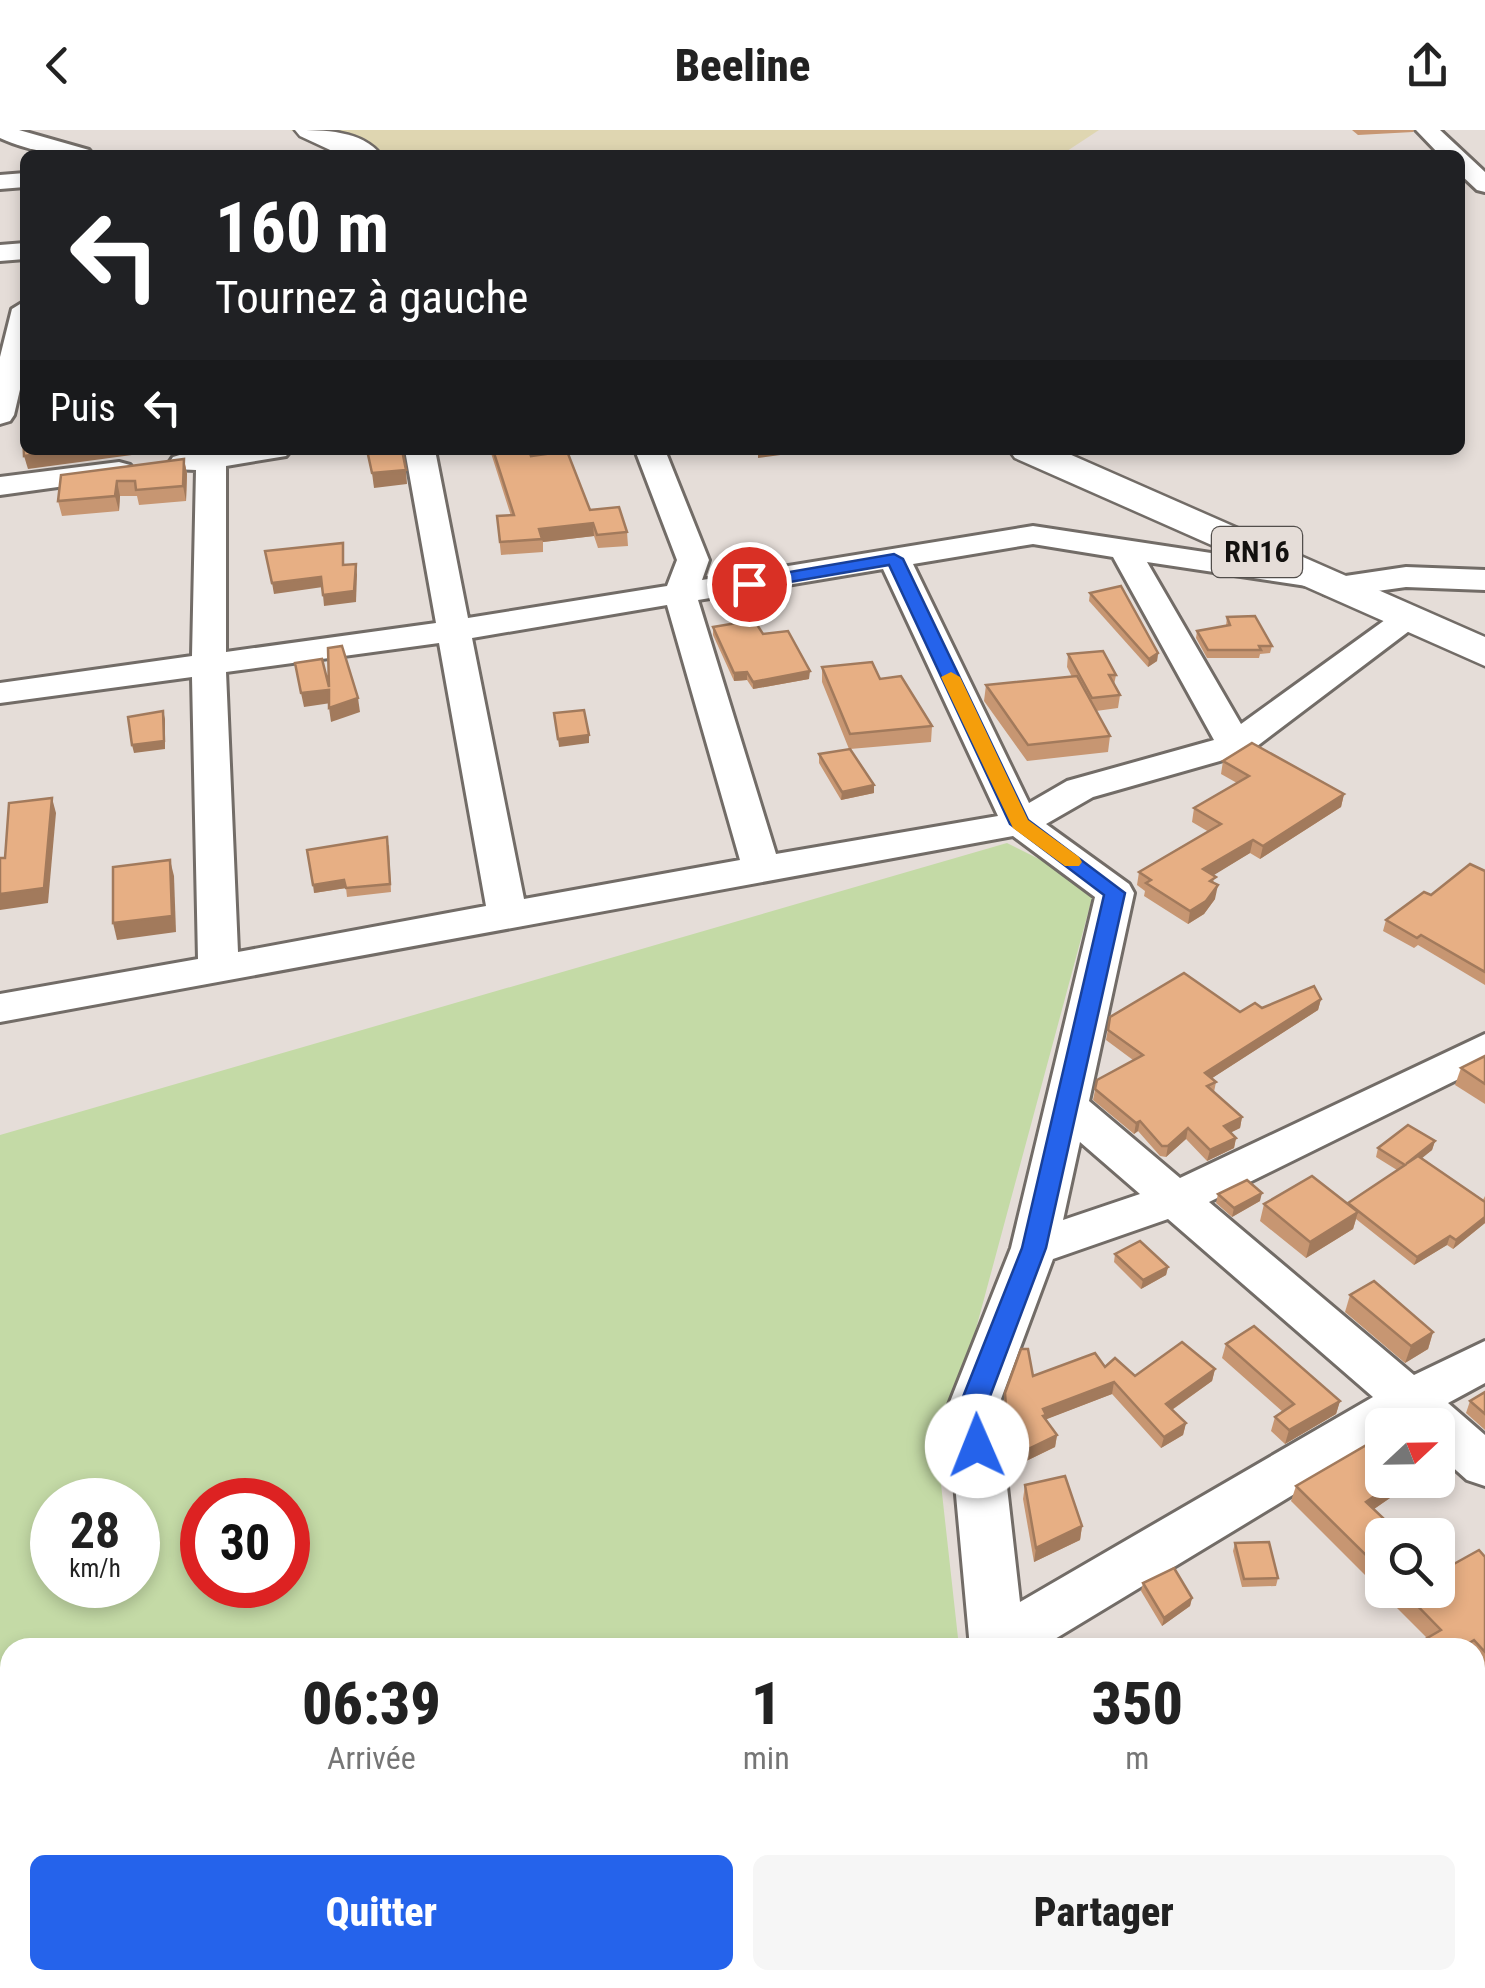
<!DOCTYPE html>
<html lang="fr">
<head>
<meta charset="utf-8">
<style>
	body { margin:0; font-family:"Roboto Condensed",sans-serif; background:#f6f6f6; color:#222; height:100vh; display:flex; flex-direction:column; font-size:38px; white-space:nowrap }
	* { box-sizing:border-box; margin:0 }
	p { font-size:32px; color:#767676 }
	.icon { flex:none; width:55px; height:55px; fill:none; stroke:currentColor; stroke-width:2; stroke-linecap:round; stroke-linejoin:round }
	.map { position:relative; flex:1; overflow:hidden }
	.details { position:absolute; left:0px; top:1508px; width:1485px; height:352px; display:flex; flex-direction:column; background:#fff; border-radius:30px 30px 0 0; box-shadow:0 5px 15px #0003 }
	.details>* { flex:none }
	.top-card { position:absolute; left:20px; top:20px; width:1445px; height:305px; border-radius:15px; box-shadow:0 5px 15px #0003; background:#202124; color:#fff; overflow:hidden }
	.needle { width:65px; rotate:68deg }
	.buttons { position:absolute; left:1365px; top:1278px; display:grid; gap:20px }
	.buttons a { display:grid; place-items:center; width:90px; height:90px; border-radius:15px; background:#fff; box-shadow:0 5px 15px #0003; font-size:50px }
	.speed { position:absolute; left:30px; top:1348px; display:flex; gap:20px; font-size:50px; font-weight:700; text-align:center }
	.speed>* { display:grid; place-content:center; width:130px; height:130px; border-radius:50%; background:#fff; box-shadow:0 5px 15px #0003; line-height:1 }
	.speed small { font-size:25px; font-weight:400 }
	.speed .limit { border:15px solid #d22; background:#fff; color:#111 }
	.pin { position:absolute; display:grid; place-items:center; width:85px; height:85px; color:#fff; margin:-42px; border:5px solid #fff; border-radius:50%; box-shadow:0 2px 10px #0007 }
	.me { position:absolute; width:110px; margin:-55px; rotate:359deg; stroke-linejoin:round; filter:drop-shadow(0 0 8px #0008) }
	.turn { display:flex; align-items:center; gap:35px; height:210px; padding:0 30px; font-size:45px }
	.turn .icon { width:130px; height:130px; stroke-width:2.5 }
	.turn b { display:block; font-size:70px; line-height:85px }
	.then { display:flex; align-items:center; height:95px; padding:0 30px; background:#0003; gap:20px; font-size:38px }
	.eta { display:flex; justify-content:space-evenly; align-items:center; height:170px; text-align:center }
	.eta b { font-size:60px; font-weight:800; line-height:70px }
	.primary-button { display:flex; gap:20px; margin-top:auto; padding:20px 30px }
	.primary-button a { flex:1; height:115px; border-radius:15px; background:#2563eb; color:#fff; font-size:40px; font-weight:800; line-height:115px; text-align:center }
	.primary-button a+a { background:#f6f6f6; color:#222 }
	header { display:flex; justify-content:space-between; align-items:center; height:130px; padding:0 30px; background:#fff; font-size:45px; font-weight:800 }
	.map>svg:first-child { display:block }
	.green { fill:#c4daa6; fill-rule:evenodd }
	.sand { fill:#dfd6b1 }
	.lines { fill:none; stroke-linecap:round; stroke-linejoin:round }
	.minor-casing { stroke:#726c67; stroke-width:6 }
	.major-casing { stroke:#726c67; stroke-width:5 }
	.minor { fill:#fff; fill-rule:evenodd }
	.major { fill:#fff; fill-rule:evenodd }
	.wall { fill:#c79672 }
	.shaded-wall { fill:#a27a5c }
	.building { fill:#e7af84; stroke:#a27a5c; stroke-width:2.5 }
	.route { fill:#2563eb; stroke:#184099; stroke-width:2.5 }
	.slow { fill:#f59e0b }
	.labels { text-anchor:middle; stroke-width:8; stroke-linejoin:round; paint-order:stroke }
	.shield { fill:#e5ddd8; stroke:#524e4b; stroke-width:2.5 }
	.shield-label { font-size:30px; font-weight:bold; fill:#13110f }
</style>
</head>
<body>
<header><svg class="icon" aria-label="back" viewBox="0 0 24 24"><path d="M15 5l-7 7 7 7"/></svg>Beeline<svg class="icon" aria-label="share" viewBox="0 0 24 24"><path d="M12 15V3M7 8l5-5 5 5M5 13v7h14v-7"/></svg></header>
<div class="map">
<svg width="1485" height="1858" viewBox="0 0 1485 1858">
	<rect width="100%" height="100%" fill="#e5ddd8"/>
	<path class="green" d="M 1007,713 L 1095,757 L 939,1336 L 959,1517 L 10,1518 L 10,1850 L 995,1850 L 996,1858 L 0,1858 L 0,1005 ZM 52,1370 L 138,1370 L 138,1455 L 52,1455 ZM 202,1370 L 288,1370 L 288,1455 L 202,1455 Z"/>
	<path class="sand" d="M 290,0 L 1099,0 L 1061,25 L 346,25 Z"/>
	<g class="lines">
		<g class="minor-casing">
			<g id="minor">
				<path d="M 0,0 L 19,0 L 89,20 L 93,25 C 59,25 31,22 0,8 Z"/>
				<path d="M 1416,0 L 1440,0 L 1485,42 L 1485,62 L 1477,60 L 1460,44 L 1460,25 L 1440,25 Z"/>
				<path d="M 25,43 L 25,57 L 0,59 L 0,45 Z"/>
				<path d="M 25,113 L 25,129 L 0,131 L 0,115 Z"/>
				<path d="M 25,171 L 25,238 L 14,285 L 10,291 L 0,294 L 0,227 L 12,179 Z"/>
				<path d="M 196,320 L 291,320 L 286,326 L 226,336 L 226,522 L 436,493 L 405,320 L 435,320 L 468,488 L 667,456 L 677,430 L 635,320 L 665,320 L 709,430 L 702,450 L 1033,396 L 1317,439 L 1328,442 L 1332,448 L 1406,437 L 1485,440 L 1485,460 L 1406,457 L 1335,467 L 1324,464 L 1320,458 L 1147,432 L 1241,594 L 1396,482 L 1420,482 L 1425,489 L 1248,623 L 1093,667 L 1046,694 L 1129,754 L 1134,763 L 1089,971 L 1180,1048 L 1485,904 L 1485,936 L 1209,1072 L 1414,1245 L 1485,1211 L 1485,1253 L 1448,1273 L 1485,1305 L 1485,1356 L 1467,1350 L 1438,1324 L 1438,1295 L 1382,1295 L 1382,1311 L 1040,1518 L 970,1518 L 948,1277 L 1011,1118 L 1095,767 L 1013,706 L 0,892 L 0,864 L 198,829 L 192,547 L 0,573 L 0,553 L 192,526 L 196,340 L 173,339 L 169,333 L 173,327 ZM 1033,414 L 1113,427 L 1214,610 L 1067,651 L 1029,673 L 913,434 ZM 883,439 L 998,686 L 776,724 L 698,470 ZM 667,475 L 740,730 L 524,769 L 472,508 ZM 439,513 L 486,776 L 238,822 L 226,542 ZM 1080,1012 L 1140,1064 L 1063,1090 ZM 1168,1089 L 1373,1267 L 1020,1472 L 998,1277 L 1053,1129 Z"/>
				<path d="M 119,332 L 130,335 L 134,341 L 130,347 L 0,365 L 0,347 Z"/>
				<path d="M 1485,1733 L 1485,1794 L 1475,1798 L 1475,1737 Z"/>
				<rect x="998" y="1850" width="62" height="8"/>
				<path d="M 1323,1850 L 1393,1850 L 1390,1858 L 1320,1858 Z"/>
			</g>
		</g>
		<g class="major-casing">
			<g id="major">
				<path d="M 295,0 C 323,0 362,0 381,25 L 341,25 L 300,6 Z"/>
				<path d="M 1009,320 L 1060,320 L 1485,507 L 1485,536 L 1015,328 Z"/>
			</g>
		</g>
		<use href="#minor" class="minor"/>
		<use href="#major" class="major"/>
	</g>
	<g class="wall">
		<path d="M 1352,0 L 1414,0 L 1413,2 L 1358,5 Z"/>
		<path d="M 490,320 L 529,320 L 531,326 L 590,380 L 627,402 L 628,416 L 598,418 L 594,406 L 543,412 L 543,422 L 501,425 L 497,386 L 511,386 Z"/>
		<path d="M 184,329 L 187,344 L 186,371 L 139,375 L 137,366 L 120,366 L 119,381 L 62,386 L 58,371 Z"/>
		<path d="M 1090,463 L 1158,523 L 1157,531 L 1148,537 L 1089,471 Z"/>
		<path d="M 1227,487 L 1272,516 L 1270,523 L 1260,524 L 1259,528 L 1207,528 L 1196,508 L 1197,501 L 1226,496 Z"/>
		<path d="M 713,497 L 763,504 L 809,549 L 753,559 L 747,550 L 734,551 L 713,505 Z"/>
		<path d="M 1068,524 L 1116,545 L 1114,555 L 1120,565 L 1118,578 L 1096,581 L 1110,606 L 1108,622 L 1027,631 L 984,571 L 986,555 L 1072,547 L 1067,537 Z"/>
		<path d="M 822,537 L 880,549 L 932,596 L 931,612 L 850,619 L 874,655 L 874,663 L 841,670 L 819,633 L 819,624 L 849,619 L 822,552 Z"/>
		<path d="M 1223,631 L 1344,664 L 1341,677 L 1260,729 L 1250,723 L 1213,745 L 1215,769 L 1204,784 L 1188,794 L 1144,766 L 1145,761 L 1137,755 L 1139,742 L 1209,702 L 1192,692 L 1194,678 L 1237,653 L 1221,644 Z"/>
		<path d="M 389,715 L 391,762 L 347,767 L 346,758 L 314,763 Z"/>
		<path d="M 1485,741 L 1485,855 L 1418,815 L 1414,818 L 1383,801 L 1386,790 L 1431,765 Z"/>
		<path d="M 1321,869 L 1318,880 L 1212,948 L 1216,952 L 1214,962 L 1242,987 L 1240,998 L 1231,1002 L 1236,1008 L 1234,1018 L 1207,1031 L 1186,1009 L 1166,1027 L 1160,1026 L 1138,1001 L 1134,1004 L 1093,970 L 1097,950 L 1133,930 L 1106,910 L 1110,887 L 1240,882 Z"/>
		<path d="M 1485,926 L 1485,974 L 1455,955 L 1461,938 Z"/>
		<path d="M 1435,1011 L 1432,1020 L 1421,1028 L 1483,1070 L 1485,1066 L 1485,1093 L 1453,1119 L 1447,1115 L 1414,1135 L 1356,1089 L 1353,1099 L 1306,1128 L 1260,1091 L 1264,1074 L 1347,1074 L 1397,1040 L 1376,1027 L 1378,1018 Z"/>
		<path d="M 1218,1064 L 1260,1071 L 1232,1087 L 1216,1073 Z"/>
		<path d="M 1115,1124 L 1168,1137 L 1166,1145 L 1141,1159 L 1114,1132 Z"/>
		<path d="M 1350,1165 L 1433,1202 L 1428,1219 L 1405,1233 L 1345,1182 Z"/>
		<path d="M 1226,1214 L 1340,1271 L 1336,1284 L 1285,1314 L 1271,1301 L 1275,1287 L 1283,1282 L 1222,1228 Z"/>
		<path d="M 1105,1237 L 1135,1246 L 1215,1239 L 1212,1251 L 1172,1280 L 1186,1293 L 1183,1305 L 1161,1318 L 1112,1264 L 1046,1289 L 1057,1305 L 1055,1317 L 1022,1333 L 1005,1305 L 1003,1288 L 1005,1263 L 1033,1246 Z"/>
		<path d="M 1485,1262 L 1485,1300 L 1466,1283 L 1470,1271 Z"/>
		<path d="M 1416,1350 L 1374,1379 L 1382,1452 L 1374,1454 L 1291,1371 L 1296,1356 Z"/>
		<path d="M 1025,1355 L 1082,1396 L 1080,1410 L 1034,1432 L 1023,1369 Z"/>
		<path d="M 1235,1413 L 1278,1448 L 1276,1456 L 1242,1457 L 1233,1421 Z"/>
		<path d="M 1485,1427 L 1485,1544 L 1475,1534 L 1475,1518 L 1410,1518 L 1427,1508 L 1397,1478 L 1390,1460 L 1438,1460 L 1443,1440 Z"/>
		<path d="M 1143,1453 L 1192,1468 L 1190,1476 L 1162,1496 L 1141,1461 Z"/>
		<path d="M 1263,1850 L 1320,1850 L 1319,1853 L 1323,1858 L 1260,1858 Z"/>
	</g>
	<g class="shaded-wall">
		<path d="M 68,320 L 169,320 L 28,339 L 24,326 Z"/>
		<path d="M 758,320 L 795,320 L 795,323 L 758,328 Z"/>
		<path d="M 184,329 L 187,344 L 186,371 L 183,356 Z"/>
		<path d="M 406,340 L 407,354 L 374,358 L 372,343 Z"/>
		<path d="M 117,351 L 120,366 L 119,381 L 115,366 Z"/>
		<path d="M 593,393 L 594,406 L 543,412 L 539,399 Z"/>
		<path d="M 356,434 L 357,445 L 356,472 L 324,476 L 323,465 Z"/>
		<path d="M 321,447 L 323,457 L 274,464 L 272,453 Z"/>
		<path d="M 1158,523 L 1157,531 L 1148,537 L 1149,529 Z"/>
		<path d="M 810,541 L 809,549 L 753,559 L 753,552 Z"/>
		<path d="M 747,542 L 747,550 L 734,551 L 734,543 Z"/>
		<path d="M 329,560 L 331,573 L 304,577 L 301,563 Z"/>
		<path d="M 358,568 L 360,582 L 331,592 L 329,578 Z"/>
		<path d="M 163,581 L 165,589 L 165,619 L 134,623 L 132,615 Z"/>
		<path d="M 589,605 L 589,613 L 559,617 L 558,609 Z"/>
		<path d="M 874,655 L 874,663 L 841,670 L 842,662 Z"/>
		<path d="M 1344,664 L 1341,677 L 1260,729 L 1263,716 Z"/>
		<path d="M 52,668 L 56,683 L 48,773 L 0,780 L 0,764 Z"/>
		<path d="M 1253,710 L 1250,723 L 1201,753 L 1203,739 Z"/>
		<path d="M 170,730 L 174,746 L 176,802 L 117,810 L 113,793 Z"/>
		<path d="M 344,750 L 346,758 L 314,763 L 313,755 Z"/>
		<path d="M 1218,755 L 1215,769 L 1204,784 L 1188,794 L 1190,781 Z"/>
		<path d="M 1321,869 L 1318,880 L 1203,954 L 1205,943 Z"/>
		<path d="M 1242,987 L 1240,998 L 1222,1007 L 1224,996 Z"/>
		<path d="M 1140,991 L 1138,1001 L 1134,1004 L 1136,993 Z"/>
		<path d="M 1188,998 L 1186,1009 L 1166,1027 L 1168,1016 Z"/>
		<path d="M 1236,1008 L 1234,1018 L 1207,1031 L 1210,1020 Z"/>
		<path d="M 1435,1011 L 1432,1020 L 1404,1043 L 1406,1034 Z"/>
		<path d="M 1262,1063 L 1260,1071 L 1232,1087 L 1234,1078 Z"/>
		<path d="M 1358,1082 L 1353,1099 L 1306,1128 L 1310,1112 Z"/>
		<path d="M 1485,1087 L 1485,1093 L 1453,1119 L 1456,1110 Z"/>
		<path d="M 1450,1106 L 1447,1115 L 1414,1135 L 1417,1127 Z"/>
		<path d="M 1168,1137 L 1166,1145 L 1141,1159 L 1143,1150 Z"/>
		<path d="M 1433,1202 L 1428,1219 L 1405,1233 L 1411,1216 Z"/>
		<path d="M 1215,1239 L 1212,1251 L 1163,1286 L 1166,1274 Z"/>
		<path d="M 1114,1252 L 1112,1264 L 1042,1291 L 1043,1279 Z"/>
		<path d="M 1340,1271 L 1336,1284 L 1285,1314 L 1289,1300 Z"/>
		<path d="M 1186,1293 L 1183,1305 L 1161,1318 L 1164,1307 Z"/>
		<path d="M 1057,1305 L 1055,1317 L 1022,1333 L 1024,1321 Z"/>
		<path d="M 1398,1350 L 1416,1350 L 1361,1388 L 1366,1372 Z"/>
		<path d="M 1082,1396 L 1080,1410 L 1034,1432 L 1036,1418 Z"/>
		<path d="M 1382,1438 L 1382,1452 L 1374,1454 L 1380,1439 Z"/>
		<path d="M 1192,1468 L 1190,1476 L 1162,1496 L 1164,1488 Z"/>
		<path d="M 1485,1718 L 1484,1730 L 1475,1733 L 1479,1721 Z"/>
		<path d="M 1145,1850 L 1168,1850 L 1143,1858 Z"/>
	</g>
	<g class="building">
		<path d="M 23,301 L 25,301 L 25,320 L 68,320 L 24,326 Z"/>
		<path d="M 367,320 L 402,320 L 406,340 L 372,343 Z"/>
		<path d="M 493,320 L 529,320 L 531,326 L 567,321 L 590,380 L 619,377 L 627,402 L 597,405 L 593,393 L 539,399 L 542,409 L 500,412 L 497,386 L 514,385 Z"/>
		<path d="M 184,329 L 183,356 L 136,360 L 135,351 L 117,351 L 115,366 L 58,371 L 61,345 Z"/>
		<path d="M 343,413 L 343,435 L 356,434 L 354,461 L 323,465 L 321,447 L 272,453 L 265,421 Z"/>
		<path d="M 1121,456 L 1158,523 L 1149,529 L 1090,463 Z"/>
		<path d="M 1255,486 L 1272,516 L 1259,516 L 1261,520 L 1208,520 L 1197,501 L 1230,495 L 1227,487 Z"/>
		<path d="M 754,490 L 763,504 L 788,501 L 810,541 L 753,552 L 747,542 L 734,543 L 713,497 Z"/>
		<path d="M 342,516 L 358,568 L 329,578 L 329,560 L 301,563 L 295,533 L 322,529 L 329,557 L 328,518 Z"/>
		<path d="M 1103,521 L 1116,545 L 1109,545 L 1120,565 L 1092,568 L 1068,524 Z"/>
		<path d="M 872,532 L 880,549 L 901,546 L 932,596 L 850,604 L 822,537 Z"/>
		<path d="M 1077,546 L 1110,606 L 1028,615 L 986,555 Z"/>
		<path d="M 584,580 L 589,605 L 558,609 L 554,583 Z"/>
		<path d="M 163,581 L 164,611 L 132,615 L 128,587 Z"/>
		<path d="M 1252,613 L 1344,664 L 1263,716 L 1253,710 L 1203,739 L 1216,747 L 1210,751 L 1218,755 L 1206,771 L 1190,781 L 1146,753 L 1151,750 L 1139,742 L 1221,694 L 1194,678 L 1249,646 L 1223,631 Z"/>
		<path d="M 850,619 L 874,655 L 842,662 L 819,624 Z"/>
		<path d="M 52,668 L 44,758 L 0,764 L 0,728 L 5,728 L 9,673 Z"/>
		<path d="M 387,707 L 390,754 L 346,758 L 344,750 L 313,755 L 307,720 Z"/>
		<path d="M 170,730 L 172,786 L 113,793 L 113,737 Z"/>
		<path d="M 1470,734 L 1485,741 L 1485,842 L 1421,805 L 1417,808 L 1386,790 L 1424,762 L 1431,765 Z"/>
		<path d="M 1184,843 L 1240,882 L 1255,873 L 1262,878 L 1314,856 L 1321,869 L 1205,943 L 1216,952 L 1207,956 L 1242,987 L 1224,996 L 1236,1008 L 1210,1020 L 1188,998 L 1168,1016 L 1162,1016 L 1140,991 L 1136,993 L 1095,959 L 1097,950 L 1143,925 L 1108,900 L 1110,887 Z"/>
		<path d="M 1485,926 L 1485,954 L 1461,938 Z"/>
		<path d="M 1408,995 L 1435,1011 L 1406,1034 L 1418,1026 L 1485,1072 L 1485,1087 L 1456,1110 L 1450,1106 L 1417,1127 L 1348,1073 L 1405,1035 L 1378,1018 Z"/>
		<path d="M 1312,1046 L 1358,1082 L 1310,1112 L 1264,1074 Z"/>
		<path d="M 1247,1050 L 1262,1063 L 1234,1078 L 1218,1064 Z"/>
		<path d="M 1140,1111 L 1168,1137 L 1143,1150 L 1115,1124 Z"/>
		<path d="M 1374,1151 L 1433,1202 L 1411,1216 L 1350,1165 Z"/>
		<path d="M 1254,1196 L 1340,1271 L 1289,1300 L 1275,1287 L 1294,1274 L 1226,1214 Z"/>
		<path d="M 1182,1212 L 1215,1239 L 1166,1274 L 1186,1293 L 1164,1307 L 1114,1252 L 1043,1279 L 1046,1285 L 1043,1286 L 1057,1305 L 1024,1321 L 1007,1293 L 1005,1263 L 1021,1219 L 1028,1219 L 1033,1246 L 1095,1223 L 1105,1237 L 1115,1228 L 1135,1246 Z"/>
		<path d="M 1485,1262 L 1485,1284 L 1470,1271 Z"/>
		<path d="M 1382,1306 L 1382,1350 L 1398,1350 L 1366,1372 L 1401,1405 L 1382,1405 L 1382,1438 L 1380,1439 L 1296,1356 Z"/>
		<path d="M 1065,1346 L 1082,1396 L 1036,1418 L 1025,1355 Z"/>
		<path d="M 1269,1412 L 1278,1448 L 1244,1449 L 1235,1413 Z"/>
		<path d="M 1479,1420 L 1485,1427 L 1485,1522 L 1474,1510 L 1461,1518 L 1410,1518 L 1441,1500 L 1402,1460 L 1438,1460 L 1438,1434 L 1443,1440 Z"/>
		<path d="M 1174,1438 L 1192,1468 L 1164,1488 L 1143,1453 Z"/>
		<path d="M 1480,1652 L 1485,1658 L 1485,1689 L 1483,1691 L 1485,1693 L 1485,1718 L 1479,1721 L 1478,1754 L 1475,1756 L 1475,1656 Z"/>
		<path d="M 1485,1842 L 1485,1858 L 1461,1858 L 1475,1850 L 1475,1848 Z"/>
		<path d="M 1269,1850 L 1317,1850 L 1323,1858 L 1275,1858 Z"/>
	</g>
	<path class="route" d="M 894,424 L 903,429 L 1028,690 L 1125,763 L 1046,1118 L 986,1277 L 990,1316 L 986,1324 L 977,1327 L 967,1324 L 959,1277 L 1022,1118 L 1104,765 L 1010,694 L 889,435 L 749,459 L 741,454 L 749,449 Z"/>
	<path class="slow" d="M 951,542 L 960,547 L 1028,690 L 1079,727 L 1082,732 L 1079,736 L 1065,736 L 1013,698 L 941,547 Z"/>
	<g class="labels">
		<rect class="shield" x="1212" y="397" width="90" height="50" rx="8"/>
		<g class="shield-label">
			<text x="1257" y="432">RN16</text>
		</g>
	</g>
</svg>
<div class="buttons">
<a><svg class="needle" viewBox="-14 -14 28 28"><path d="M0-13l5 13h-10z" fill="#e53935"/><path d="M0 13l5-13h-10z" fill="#767676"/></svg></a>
<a><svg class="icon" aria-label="search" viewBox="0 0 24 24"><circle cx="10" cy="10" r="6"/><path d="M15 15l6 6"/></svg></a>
</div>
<div class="speed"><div>28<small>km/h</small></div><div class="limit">30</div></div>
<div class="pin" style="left:749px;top:454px;background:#d93025"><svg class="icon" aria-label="arrive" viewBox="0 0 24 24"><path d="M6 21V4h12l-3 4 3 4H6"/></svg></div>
<svg class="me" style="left:977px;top:1316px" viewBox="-20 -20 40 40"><circle r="19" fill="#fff"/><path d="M0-13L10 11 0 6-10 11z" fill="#2563eb"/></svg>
<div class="top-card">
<div class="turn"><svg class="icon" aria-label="left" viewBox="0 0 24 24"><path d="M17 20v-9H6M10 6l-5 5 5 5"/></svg><div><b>160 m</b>Tournez à gauche</div></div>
<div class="then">Puis<svg class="icon" aria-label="left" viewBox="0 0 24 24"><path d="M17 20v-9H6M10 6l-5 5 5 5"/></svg></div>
</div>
<section class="details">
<div class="eta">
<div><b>06:39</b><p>Arrivée</p></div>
<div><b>1</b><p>min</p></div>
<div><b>350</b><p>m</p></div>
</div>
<div class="primary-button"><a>Quitter</a><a>Partager</a></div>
</section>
</div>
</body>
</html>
